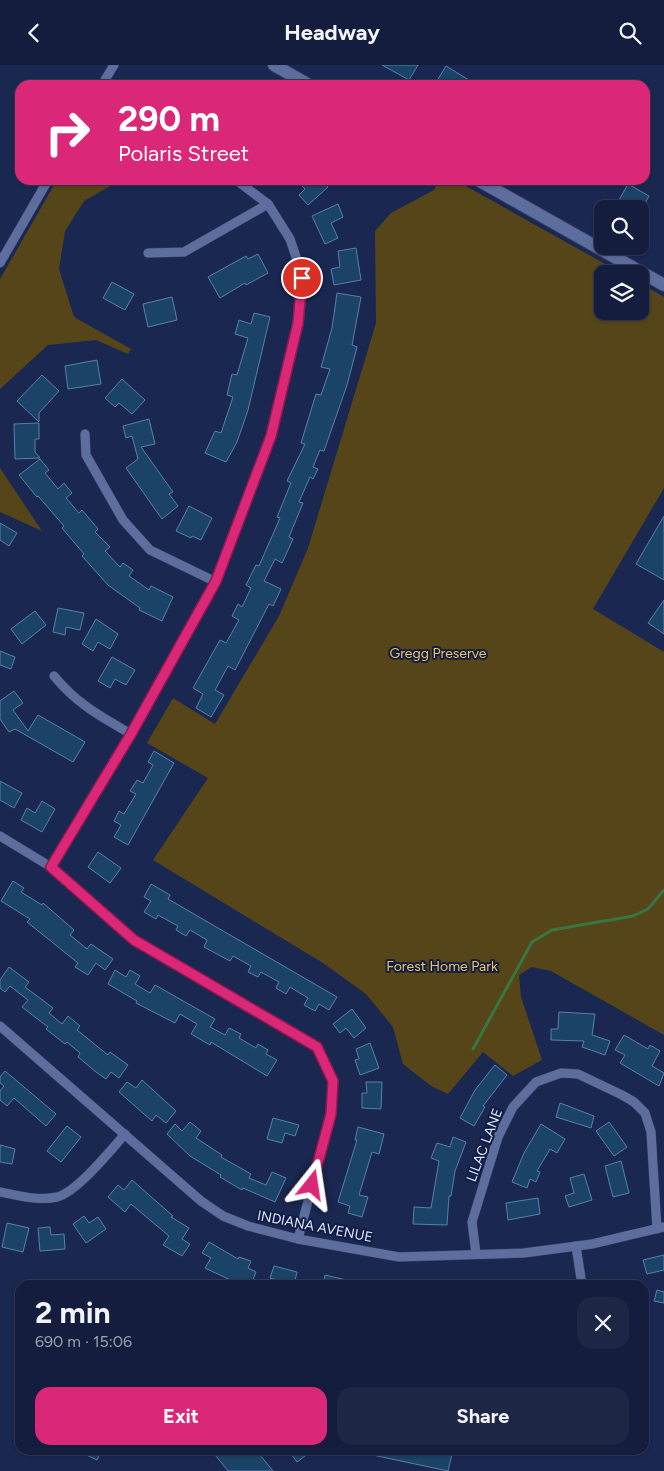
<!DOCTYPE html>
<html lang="en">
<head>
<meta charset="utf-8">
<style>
	body { margin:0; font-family:Figtree,sans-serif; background:#1d2644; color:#f1f3f6; height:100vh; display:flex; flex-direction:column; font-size:19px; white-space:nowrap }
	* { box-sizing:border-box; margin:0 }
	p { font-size:16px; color:#9da2b0 }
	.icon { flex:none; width:28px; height:28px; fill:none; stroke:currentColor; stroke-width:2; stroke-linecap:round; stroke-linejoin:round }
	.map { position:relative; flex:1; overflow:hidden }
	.panel { position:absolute; left:15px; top:1215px; width:634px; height:175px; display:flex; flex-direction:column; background:#141d3d; border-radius:15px; box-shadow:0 1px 4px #0004,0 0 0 1px #333b57 }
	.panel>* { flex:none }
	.hud { position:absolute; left:15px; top:15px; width:635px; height:105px; border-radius:15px; box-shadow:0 1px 4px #0004,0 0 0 1px #333b57; background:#db2777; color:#fff; overflow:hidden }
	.fabs { position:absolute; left:594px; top:135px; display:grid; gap:10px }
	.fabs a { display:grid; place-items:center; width:55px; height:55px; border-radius:10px; background:#141d3d; box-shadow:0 1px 4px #0004,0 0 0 1px #333b57; font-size:25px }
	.pin { position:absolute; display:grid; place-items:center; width:42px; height:42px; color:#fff; margin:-21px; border:2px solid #fff; border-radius:50%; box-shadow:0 1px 5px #0007 }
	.me { position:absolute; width:55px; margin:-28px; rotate:15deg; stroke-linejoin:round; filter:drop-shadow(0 0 4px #0008) }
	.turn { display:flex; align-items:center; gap:18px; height:105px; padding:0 20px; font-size:22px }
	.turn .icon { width:65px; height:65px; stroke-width:2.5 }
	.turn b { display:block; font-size:35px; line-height:42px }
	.round { display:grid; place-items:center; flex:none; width:52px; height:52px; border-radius:15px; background:#1d2644 }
	.overview { display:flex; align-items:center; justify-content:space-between; height:85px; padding:0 20px }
	h1 { font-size:30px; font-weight:700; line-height:38px }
	.cta { display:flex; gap:10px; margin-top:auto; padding:10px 20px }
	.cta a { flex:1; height:58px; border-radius:15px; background:#db2777; color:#fff; font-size:20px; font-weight:700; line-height:58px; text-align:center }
	.cta a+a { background:#1d2644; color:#f1f3f6 }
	header { display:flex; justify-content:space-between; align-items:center; height:65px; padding:0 20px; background:#141d3d; font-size:22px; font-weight:700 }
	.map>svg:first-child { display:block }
	.green { fill:#554519 }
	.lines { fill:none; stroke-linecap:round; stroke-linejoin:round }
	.stream { stroke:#387645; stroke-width:3 }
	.building { fill:#1a4367; stroke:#5781a9 }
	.street-casing { stroke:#363e61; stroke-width:10 }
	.secondary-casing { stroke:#363e61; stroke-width:14 }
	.street { stroke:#5d6e9e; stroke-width:9 }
	.secondary { stroke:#5d6e9e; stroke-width:12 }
	.route-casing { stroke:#8e194d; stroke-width:12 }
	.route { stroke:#db2777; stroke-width:9 }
	.labels { text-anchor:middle; stroke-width:4; stroke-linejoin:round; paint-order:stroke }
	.park-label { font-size:14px; fill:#eec55c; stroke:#121d45 }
	.street-label { font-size:14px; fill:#dfe8fe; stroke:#121d45 }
</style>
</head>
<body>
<header><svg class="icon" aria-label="back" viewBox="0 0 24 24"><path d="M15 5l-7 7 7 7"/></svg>Headway<svg class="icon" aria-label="search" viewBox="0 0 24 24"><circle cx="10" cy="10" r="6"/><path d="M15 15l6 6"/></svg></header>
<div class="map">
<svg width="664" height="1406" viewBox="0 0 664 1406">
	<rect width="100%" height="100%" fill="#1a2751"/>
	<g class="green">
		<path d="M 57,115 L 158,115 L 154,121 L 114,119 L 84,136 L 65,166 L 59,204 L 74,252 L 131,284 L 128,289 L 96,275 L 48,280 L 0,324 L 0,214 Z"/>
		<path d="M 439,115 L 455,115 L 623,209 L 602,209 L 602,246 L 640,246 L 640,218 L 664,232 L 664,423 L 593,544 L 664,587 L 664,970 L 551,906 L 532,902 L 519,910 L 521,932 L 542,995 L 513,1011 L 483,987 L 448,1029 L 431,1021 L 403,999 L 393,962 L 366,929 L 323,898 L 153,795 L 208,713 L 147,678 L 173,633 L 215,659 L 279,551 L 308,483 L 376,258 L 375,166 L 391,148 L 434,125 Z"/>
		<path d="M 0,403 L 42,466 L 0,447 Z"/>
	</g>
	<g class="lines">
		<path class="stream" d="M 473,984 L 532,877 L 552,865 L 633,851 L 648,844 L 664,825"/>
	</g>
	<g class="building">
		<path d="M 382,0 L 418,0 L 409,15 Z"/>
		<path d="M 446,1 L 477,20 L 443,20 L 437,16 Z"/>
		<path d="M 297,115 L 322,115 L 328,122 L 308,140 L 299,130 L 305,124 Z"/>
		<path d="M 628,119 L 649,131 L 640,147 L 640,144 L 635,144 L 619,135 Z"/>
		<path d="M 338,139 L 343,152 L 331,158 L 338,173 L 325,179 L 312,151 Z"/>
		<path d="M 356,183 L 361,215 L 334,220 L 331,204 L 340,202 L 338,186 Z"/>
		<path d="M 258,189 L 268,208 L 246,220 L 245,218 L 220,233 L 208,212 L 246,191 L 248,194 Z"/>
		<path d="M 112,217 L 134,229 L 125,245 L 103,233 Z"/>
		<path d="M 337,228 L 361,232 L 352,280 L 357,282 L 347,320 L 324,386 L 320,385 L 313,402 L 318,404 L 313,414 L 310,412 L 299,437 L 303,438 L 289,472 L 293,474 L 282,498 L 275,494 L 264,516 L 281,524 L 273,541 L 269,539 L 235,605 L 228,601 L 215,625 L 224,630 L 211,652 L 196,643 L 203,629 L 193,623 L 220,575 L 226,578 L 239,555 L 232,551 L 238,539 L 242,542 L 251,523 L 246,520 L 256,500 L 259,501 L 280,453 L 277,452 L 291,418 L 287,416 L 305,379 L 301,378 L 316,329 L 321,330 L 330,304 L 321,302 L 332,263 Z"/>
		<path d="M 172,232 L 177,255 L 148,262 L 143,239 Z"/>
		<path d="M 254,248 L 270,252 L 248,345 L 237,377 L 226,397 L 205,388 L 215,366 L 221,368 L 233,332 L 227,330 L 232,309 L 237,310 L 248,273 L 235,269 L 239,255 L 251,259 Z"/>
		<path d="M 97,295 L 101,319 L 68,324 L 65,301 Z"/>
		<path d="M 42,310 L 59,326 L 39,348 L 39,357 L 17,336 Z"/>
		<path d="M 122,314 L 145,335 L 132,349 L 119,338 L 115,342 L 105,333 Z"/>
		<path d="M 149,354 L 155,379 L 141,382 L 173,427 L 169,429 L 178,441 L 162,454 L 126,403 L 138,394 L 132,371 L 126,373 L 123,361 Z"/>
		<path d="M 39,358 L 39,374 L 35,374 L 35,387 L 40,393 L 15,394 L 14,359 Z"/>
		<path d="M 40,394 L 49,405 L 45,408 L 58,424 L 64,418 L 72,428 L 66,433 L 79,448 L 82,445 L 98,464 L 95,467 L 110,482 L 105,486 L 120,502 L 123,498 L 133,505 L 129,511 L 149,525 L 151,521 L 173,532 L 162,556 L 139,545 L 140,543 L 108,520 L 82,491 L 84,489 L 62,463 L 64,461 L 38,431 L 37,432 L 19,410 Z"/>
		<path d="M 189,441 L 212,453 L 201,475 L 192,471 L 191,473 L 176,466 Z"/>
		<path d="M 664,451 L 664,515 L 636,499 Z"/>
		<path d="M 0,458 L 17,468 L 9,481 L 0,475 Z"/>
		<path d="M 664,535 L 664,569 L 648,558 Z"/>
		<path d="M 58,543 L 84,548 L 80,565 L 66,562 L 65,570 L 53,567 Z"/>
		<path d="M 35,546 L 46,560 L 22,579 L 11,564 Z"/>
		<path d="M 96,554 L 118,569 L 110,584 L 98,577 L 93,586 L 82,579 Z"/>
		<path d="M 0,586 L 15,592 L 11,604 L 0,600 Z"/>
		<path d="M 112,592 L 135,605 L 126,620 L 115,614 L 110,623 L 98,616 Z"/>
		<path d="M 14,626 L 23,638 L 13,645 L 28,666 L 38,650 L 85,677 L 73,697 L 15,664 L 9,667 L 0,654 L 0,636 Z"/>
		<path d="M 154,686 L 174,698 L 128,780 L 114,772 L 121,760 L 114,756 L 119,746 L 124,749 L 136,729 L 130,726 L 137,715 L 143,718 L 153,700 L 148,697 Z"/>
		<path d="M 0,716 L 22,728 L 14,743 L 0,735 Z"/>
		<path d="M 42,736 L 55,744 L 42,767 L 21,755 L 27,743 L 35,748 Z"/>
		<path d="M 98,787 L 121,803 L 110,818 L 88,802 Z"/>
		<path d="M 13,816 L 24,823 L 21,827 L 42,840 L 43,838 L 74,865 L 70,870 L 87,884 L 91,879 L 113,894 L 105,905 L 96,898 L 88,910 L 75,902 L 78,898 L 27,857 L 30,854 L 1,836 Z"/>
		<path d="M 151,819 L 170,830 L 168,834 L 337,932 L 329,945 L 319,939 L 315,946 L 304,940 L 308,933 L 290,922 L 286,929 L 276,923 L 279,917 L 261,907 L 258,912 L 248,907 L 251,901 L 233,891 L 230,896 L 204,882 L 207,875 L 190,865 L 186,871 L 176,865 L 178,861 L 158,850 L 156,854 L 144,847 L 151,836 L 144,832 Z"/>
		<path d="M 9,902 L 29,917 L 25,922 L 53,943 L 49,948 L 62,959 L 68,951 L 80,961 L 77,965 L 108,990 L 110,987 L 128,1000 L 119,1013 L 111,1007 L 106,1014 L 96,1007 L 78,992 L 80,988 L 67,977 L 65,979 L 46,964 L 48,962 L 22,942 L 28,935 L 10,921 L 5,927 L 0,923 L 0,915 Z"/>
		<path d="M 115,905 L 126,912 L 130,905 L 140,911 L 135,919 L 150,928 L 155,920 L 215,954 L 210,962 L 225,970 L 229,963 L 241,969 L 239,973 L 256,983 L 258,979 L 268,985 L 266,989 L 277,995 L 267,1011 L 211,977 L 210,980 L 191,969 L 197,959 L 180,949 L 175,958 L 136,938 L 137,936 L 108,919 Z"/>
		<path d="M 352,944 L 366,963 L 354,973 L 346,963 L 340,968 L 333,959 Z"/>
		<path d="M 559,947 L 595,949 L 592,970 L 610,976 L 605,990 L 582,982 L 584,976 L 551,975 L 551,964 L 558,964 Z"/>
		<path d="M 624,970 L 648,984 L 650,980 L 660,986 L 652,1001 L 664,1008 L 659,1021 L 620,998 L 625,990 L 615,985 Z"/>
		<path d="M 370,978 L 379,1003 L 360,1010 L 355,995 L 359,994 L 356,984 Z"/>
		<path d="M 495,1000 L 507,1010 L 483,1041 L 485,1042 L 474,1061 L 460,1053 L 475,1025 Z"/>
		<path d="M 5,1006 L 56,1049 L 46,1061 L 14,1033 L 7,1041 L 0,1035 L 0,1026 L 4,1021 L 0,1018 L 0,1012 Z"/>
		<path d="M 142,1015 L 176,1046 L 166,1058 L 156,1050 L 152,1056 L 119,1027 L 127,1017 L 136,1023 Z"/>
		<path d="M 366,1017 L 382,1017 L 381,1044 L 362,1043 L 362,1028 L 367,1028 Z"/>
		<path d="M 560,1038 L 594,1051 L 591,1063 L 556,1052 Z"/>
		<path d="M 273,1053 L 299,1060 L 295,1071 L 285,1068 L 282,1078 L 267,1074 Z"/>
		<path d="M 190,1057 L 201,1066 L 196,1073 L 222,1090 L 221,1092 L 251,1109 L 249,1113 L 266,1120 L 272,1107 L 286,1113 L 275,1137 L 243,1123 L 242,1125 L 220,1112 L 221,1110 L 190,1091 L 167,1069 L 175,1059 L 182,1066 Z"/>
		<path d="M 609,1057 L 627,1082 L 614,1091 L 596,1066 Z"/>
		<path d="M 541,1059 L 565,1074 L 557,1088 L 550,1084 L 537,1106 L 540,1107 L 536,1117 L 530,1114 L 527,1123 L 512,1117 L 524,1088 Z"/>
		<path d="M 67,1061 L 81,1072 L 61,1097 L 47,1086 Z"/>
		<path d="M 358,1062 L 384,1069 L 379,1089 L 372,1087 L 359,1130 L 368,1132 L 362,1152 L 348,1148 L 350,1141 L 338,1137 L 357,1075 L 355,1075 Z"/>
		<path d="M 453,1072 L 466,1077 L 455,1106 L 451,1131 L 449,1131 L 447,1160 L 413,1159 L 414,1142 L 431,1143 L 439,1096 L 431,1093 L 437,1078 L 450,1082 Z"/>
		<path d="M 0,1080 L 15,1084 L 12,1099 L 0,1097 Z"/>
		<path d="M 621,1096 L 629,1128 L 613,1132 L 605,1101 Z"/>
		<path d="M 584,1109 L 592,1135 L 569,1142 L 565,1131 L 574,1128 L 570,1113 Z"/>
		<path d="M 132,1115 L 173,1151 L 171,1152 L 189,1163 L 182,1174 L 190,1179 L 182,1191 L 163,1180 L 169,1171 L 131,1139 L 125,1147 L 108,1132 L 118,1120 L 124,1125 Z"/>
		<path d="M 538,1133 L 540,1149 L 508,1155 L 506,1138 Z"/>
		<path d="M 84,1151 L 89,1158 L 98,1152 L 106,1164 L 86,1178 L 73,1159 Z"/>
		<path d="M 7,1158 L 29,1163 L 23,1187 L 2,1182 Z"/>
		<path d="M 50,1162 L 51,1170 L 64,1169 L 65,1184 L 40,1186 L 38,1163 Z"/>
		<path d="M 209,1177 L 238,1194 L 239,1192 L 251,1196 L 248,1203 L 256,1207 L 251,1220 L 241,1220 L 205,1203 L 211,1193 L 202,1188 Z"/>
		<path d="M 664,1190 L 664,1205 L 647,1209 L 643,1195 Z"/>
		<path d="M 274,1201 L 297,1207 L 294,1220 L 279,1220 L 280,1216 L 270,1213 Z"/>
		<path d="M 325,1210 L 351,1216 L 351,1220 L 323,1220 Z"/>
		<path d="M 657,1225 L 664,1227 L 664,1238 L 654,1236 Z"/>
		<path d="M 76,1385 L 102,1385 L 97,1395 Z"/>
		<path d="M 211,1385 L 256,1385 L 273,1406 L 228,1406 Z"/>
		<path d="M 288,1385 L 313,1385 L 297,1397 Z"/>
		<path d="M 368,1385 L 453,1385 L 448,1406 L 368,1389 Z"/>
	</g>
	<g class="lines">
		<g class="street-casing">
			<g id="street">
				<path d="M 102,20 L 114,0"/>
				<path d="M 148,188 L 184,187 L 268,139"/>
				<path d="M 0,198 L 48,115"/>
				<path d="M 85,369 L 86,390 L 123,455 L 150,485 L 216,517"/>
				<path d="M 54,611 C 77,639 100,651 131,669"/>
				<path d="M 0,771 L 51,802 L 134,875 L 317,982 L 333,1016 L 331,1049 L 298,1174"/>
				<path d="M 51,802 L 131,669 L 216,517 L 271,371 L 299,258 L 303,213 L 290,174 L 268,139 L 236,115"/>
				<path d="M 0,961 L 201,1136 L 223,1151 L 248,1161 L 298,1174 L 399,1192 L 524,1188 L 592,1179 L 664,1162"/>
				<path d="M 0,1127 C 18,1131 39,1136 57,1132 C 77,1127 111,1085 125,1069"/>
				<path d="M 576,1181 L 582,1220"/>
				<path d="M 476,1189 L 472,1157 L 498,1072 L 513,1042 L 536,1017 L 561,1008 L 578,1009 L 622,1030 L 634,1037 L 645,1048 L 651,1067 L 657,1164"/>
			</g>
		</g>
		<g class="secondary-casing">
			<g id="secondary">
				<path d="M 274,0 L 309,20"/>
				<path d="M 478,115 L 664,220"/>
			</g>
		</g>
		<use href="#street" class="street"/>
		<use href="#secondary" class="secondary"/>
	</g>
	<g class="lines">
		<g class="route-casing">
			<path id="route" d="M 302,213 L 298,258 L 271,371 L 216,516 L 131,669 L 51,802 L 134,875 L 317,982 L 333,1016 L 331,1049 L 312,1120"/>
		</g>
		<use href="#route" class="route"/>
	</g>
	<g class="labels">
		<g class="park-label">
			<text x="438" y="593">Gregg Preserve</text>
			<text x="442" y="906">Forest Home Park</text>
		</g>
		<g class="street-label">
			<text transform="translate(484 1080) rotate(-69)" y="5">LILAC LANE</text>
			<text transform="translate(315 1161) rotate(11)" y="5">INDIANA AVENUE</text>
		</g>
	</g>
</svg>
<div class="fabs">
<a><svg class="icon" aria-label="search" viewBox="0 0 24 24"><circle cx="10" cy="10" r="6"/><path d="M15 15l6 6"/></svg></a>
<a><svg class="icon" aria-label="layers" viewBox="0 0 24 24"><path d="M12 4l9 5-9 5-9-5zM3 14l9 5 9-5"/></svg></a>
</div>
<div class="pin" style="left:302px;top:213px;background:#d93025"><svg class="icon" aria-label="arrive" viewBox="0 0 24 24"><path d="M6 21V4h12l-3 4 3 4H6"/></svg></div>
<svg class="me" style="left:312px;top:1120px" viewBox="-20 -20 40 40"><path d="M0-17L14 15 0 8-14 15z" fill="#db2777" stroke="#fff" stroke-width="4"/></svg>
<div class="hud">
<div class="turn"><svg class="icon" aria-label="right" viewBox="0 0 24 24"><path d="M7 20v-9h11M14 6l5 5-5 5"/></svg><div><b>290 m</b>Polaris Street</div></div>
</div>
<section class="panel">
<div class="overview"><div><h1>2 min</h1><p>690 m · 15:06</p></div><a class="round"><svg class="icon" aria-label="close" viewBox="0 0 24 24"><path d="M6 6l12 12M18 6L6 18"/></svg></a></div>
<div class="cta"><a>Exit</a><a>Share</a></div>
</section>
</div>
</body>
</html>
